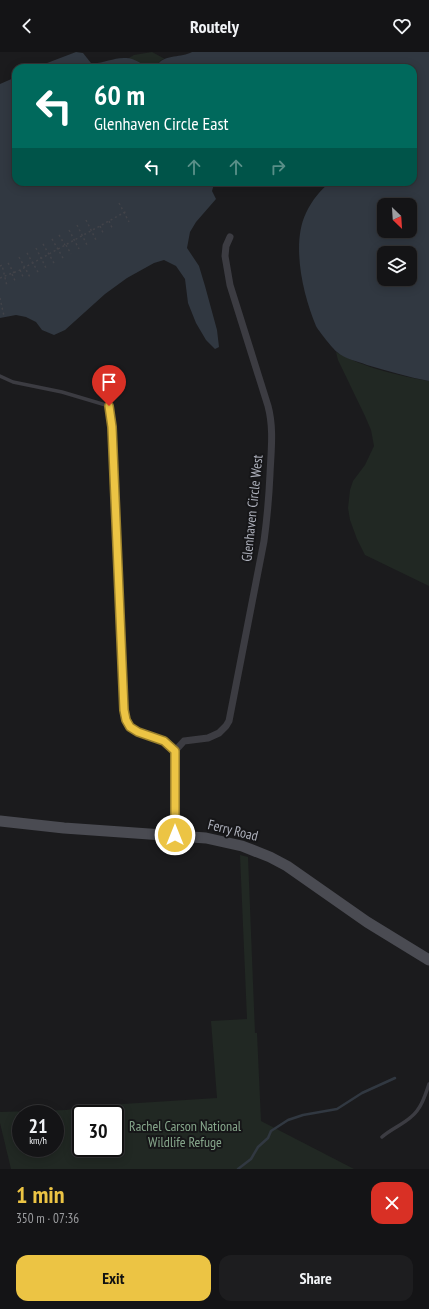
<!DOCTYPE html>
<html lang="en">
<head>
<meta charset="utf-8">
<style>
	body { margin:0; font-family:"PT Sans Narrow",sans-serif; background:#1d1d1f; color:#f1f3f6; height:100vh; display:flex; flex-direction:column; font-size:15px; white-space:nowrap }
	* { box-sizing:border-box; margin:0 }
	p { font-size:13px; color:#9d9ea1 }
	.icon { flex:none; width:22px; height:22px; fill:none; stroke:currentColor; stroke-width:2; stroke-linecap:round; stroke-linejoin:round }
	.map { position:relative; height:1117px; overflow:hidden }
	.sheet { display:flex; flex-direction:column; background:#141416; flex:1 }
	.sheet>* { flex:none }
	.banner { position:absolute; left:12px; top:12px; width:405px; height:122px; border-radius:12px; box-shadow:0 2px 10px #0003,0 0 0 1px #333335; background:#00695c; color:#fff; overflow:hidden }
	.needle { width:26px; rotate:155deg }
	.fabs { position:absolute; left:377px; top:146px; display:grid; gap:8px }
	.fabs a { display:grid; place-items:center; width:40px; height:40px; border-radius:8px; background:#141416; box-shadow:0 2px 10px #0003,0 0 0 1px #333335; font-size:20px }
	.speed { position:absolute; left:12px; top:1053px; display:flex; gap:8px; font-size:20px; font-weight:700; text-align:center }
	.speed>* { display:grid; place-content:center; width:52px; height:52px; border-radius:50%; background:#141416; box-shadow:0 2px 10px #0003,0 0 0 1px #333335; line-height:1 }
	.speed small { font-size:10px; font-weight:400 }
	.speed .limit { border:2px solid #111; border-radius:6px; background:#fff; color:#111 }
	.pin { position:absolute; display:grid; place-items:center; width:34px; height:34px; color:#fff; margin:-41px -17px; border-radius:50% 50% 50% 0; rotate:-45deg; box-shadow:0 0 4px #0007 }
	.pin .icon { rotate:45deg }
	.me { position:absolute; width:44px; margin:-22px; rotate:0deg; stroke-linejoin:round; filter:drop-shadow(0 0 3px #0008) }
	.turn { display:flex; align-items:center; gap:14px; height:84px; padding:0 16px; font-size:18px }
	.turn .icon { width:52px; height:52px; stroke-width:2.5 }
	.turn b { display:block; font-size:28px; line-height:34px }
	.lanes { display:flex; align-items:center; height:38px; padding:0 16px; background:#0003; justify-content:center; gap:20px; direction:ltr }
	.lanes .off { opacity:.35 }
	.round { display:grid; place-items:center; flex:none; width:42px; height:42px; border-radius:12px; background:#1d1d1f }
	.head { display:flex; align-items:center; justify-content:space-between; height:68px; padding:0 16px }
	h1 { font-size:24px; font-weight:600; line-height:30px; color:#ecc444 }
	.action { display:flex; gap:8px; margin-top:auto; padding:8px 16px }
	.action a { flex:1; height:46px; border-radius:12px; background:#ecc444; color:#111; font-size:16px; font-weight:600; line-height:46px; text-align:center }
	.action a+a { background:#1d1d1f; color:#f1f3f6 }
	header { display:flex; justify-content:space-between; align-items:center; height:52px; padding:0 16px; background:#141416; font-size:18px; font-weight:600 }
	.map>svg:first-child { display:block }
	.green { fill:#212823; fill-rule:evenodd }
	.water { fill:#313841; fill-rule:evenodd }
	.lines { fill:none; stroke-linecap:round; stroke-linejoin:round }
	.stream { stroke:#313841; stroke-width:2.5 }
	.path { stroke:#424349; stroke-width:1.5; stroke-dasharray:2 3; stroke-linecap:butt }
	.service { stroke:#3c3c42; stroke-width:3.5 }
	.minor { stroke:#3c3c42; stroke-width:7 }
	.secondary { stroke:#4a4b52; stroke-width:11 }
	.route-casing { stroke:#997f2c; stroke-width:10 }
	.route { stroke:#ecc444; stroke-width:7 }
	.labels { text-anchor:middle; stroke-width:4; stroke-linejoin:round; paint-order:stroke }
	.street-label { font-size:14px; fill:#aeb1bc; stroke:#161618 }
	.park-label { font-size:14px; fill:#86a68b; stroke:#161618 }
</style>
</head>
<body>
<header><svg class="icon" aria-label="back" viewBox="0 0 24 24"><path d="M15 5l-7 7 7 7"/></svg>Routely<svg class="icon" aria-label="heart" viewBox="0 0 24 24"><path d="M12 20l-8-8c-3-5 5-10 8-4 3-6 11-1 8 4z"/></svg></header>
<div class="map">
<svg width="429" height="1117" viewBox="0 0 429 1117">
	<rect width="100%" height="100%" fill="#1b1b1d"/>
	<g class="green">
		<path d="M 152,0 L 165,7 L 161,8 L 158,12 C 147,16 140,12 129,6 L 134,3 Z"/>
		<path d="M 336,300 C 362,315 399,324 429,329 L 429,534 L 365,503 L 357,487 L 350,468 L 348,456 L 350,438 L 353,429 L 365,413 L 374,394 L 371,378 L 365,364 L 338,308 Z"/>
		<path d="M 240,803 L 248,805 L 255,981 L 257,981 L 261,1069 L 354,1117 L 11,1117 L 0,1071 L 0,1060 L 66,1058 L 107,1053 L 217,1046 L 211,969 L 247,967 ZM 21,1062 L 55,1062 L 55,1096 L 21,1096 ZM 81,1062 L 115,1062 L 115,1096 L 81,1096 Z"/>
	</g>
	<g class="water">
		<path d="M 76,0 L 83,1 L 91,11 C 103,12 114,5 126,6 C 139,6 142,18 158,12 C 166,2 181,6 192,0 L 429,0 L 429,329 C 408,325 388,319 367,313 C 357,309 345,307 337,300 C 333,297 318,278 316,274 C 303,243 291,192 306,161 C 312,148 320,139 330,130 L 413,130 L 413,16 L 34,16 ZM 384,153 L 410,153 L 410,179 L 384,179 ZM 384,201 L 410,201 L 410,227 L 384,227 Z"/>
		<path d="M 16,25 L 16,130 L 216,130 L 214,132 L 212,139 L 216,147 L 196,170 L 190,180 L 187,196 L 199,214 L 205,234 L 217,278 L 219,295 L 215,297 L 206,288 L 196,271 L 188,251 L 185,227 L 176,214 L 164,208 L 154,211 L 127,226 L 105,242 L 65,278 L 54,283 L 42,278 L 36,270 L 26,265 L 16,263 L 0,266 L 0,32 Z"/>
	</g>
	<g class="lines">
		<path class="stream" d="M 238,1117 L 251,1107 L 258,1095 L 268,1086 L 271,1079 L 288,1068 L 303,1063 L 337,1057 L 362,1041 L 395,1026"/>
		<g class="path">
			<path d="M 119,151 L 129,170"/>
			<path d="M 86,168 L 96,188"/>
			<path d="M 109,169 L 113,178"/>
			<path d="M 77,173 L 87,193"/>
			<path d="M 100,174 L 104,183"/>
			<path d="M 69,178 L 79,197"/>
			<path d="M 59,183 L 65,193"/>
			<path d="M 52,187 L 63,206"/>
			<path d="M 43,192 L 54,211"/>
			<path d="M 66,193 L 71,202"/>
			<path d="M 36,196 L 46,216"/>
			<path d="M 27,201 L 38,220"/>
			<path d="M 19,205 L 30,225"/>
			<path d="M 8,211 L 14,221"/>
			<path d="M 0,214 L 2,213 L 7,234"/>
			<path d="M 20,218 L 24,227"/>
			<path d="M 12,222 L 16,231"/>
			<path d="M 0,226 L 20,218 L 127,159"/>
			<path d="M 0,246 L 4,264"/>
		</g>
		<g class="service">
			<path d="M 0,324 L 13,330 L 62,340 L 109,354"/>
			<path d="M 382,1085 C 391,1077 402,1073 411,1065 C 421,1057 425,1044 429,1032"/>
		</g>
		<g class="minor">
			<path d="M 109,354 L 112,375 L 125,664 C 130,682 142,680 157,686 C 164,689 169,693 175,699"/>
			<path d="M 175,699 L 184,689 L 208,686 L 219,681 L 226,674 L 229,669 L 264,489 C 267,467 269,444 270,422 C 271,399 274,376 268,354 L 230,233 L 225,204 L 226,194 L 230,185"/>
			<path d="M 175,783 L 175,699"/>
		</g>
		<path class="secondary" d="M 0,769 L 64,776 L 206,786 L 242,794 L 270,805 L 287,814 L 367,870 L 429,908"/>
	</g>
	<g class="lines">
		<g class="route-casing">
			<path id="route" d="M 109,354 L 112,375 L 124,658 L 126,668 L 130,675 L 138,680 L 164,689 L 175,699 L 175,783"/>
		</g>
		<use href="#route" class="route"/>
	</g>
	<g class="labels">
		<g class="street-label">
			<text transform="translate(252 456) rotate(-84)" y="5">Glenhaven Circle West</text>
			<text transform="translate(233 778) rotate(14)" y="5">Ferry Road</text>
		</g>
		<g class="park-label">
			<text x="185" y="1079">Rachel Carson National<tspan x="185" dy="16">Wildlife Refuge</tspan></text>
		</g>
	</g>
</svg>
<div class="fabs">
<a><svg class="needle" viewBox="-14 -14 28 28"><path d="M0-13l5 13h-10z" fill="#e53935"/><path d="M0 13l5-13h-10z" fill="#9d9ea1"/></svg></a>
<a><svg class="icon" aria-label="layers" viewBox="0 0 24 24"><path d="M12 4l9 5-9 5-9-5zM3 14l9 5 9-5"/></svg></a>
</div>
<div class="speed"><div>21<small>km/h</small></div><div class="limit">30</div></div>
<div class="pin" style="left:109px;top:354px;background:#d93025"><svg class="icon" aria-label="arrive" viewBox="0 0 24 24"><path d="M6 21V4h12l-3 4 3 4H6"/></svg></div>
<svg class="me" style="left:175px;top:783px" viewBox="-20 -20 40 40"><circle r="17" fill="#ecc444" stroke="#fff" stroke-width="3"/><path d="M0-11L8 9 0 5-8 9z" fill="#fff"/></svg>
<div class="banner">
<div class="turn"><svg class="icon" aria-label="left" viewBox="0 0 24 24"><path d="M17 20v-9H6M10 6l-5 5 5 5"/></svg><div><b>60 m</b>Glenhaven Circle East</div></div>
<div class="lanes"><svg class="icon" aria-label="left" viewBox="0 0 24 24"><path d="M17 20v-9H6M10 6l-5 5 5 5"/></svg><svg class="icon off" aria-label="ahead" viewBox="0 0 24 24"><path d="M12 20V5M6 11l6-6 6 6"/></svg><svg class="icon off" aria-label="ahead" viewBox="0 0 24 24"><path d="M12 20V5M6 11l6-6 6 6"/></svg><svg class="icon off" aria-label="right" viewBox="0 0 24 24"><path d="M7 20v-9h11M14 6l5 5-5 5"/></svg></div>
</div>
</div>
<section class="sheet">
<div class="head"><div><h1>1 min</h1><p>350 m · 07:36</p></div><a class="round" style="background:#d93025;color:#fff"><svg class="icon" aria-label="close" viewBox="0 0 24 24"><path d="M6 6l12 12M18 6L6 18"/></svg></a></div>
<div class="action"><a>Exit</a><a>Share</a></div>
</section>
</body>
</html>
